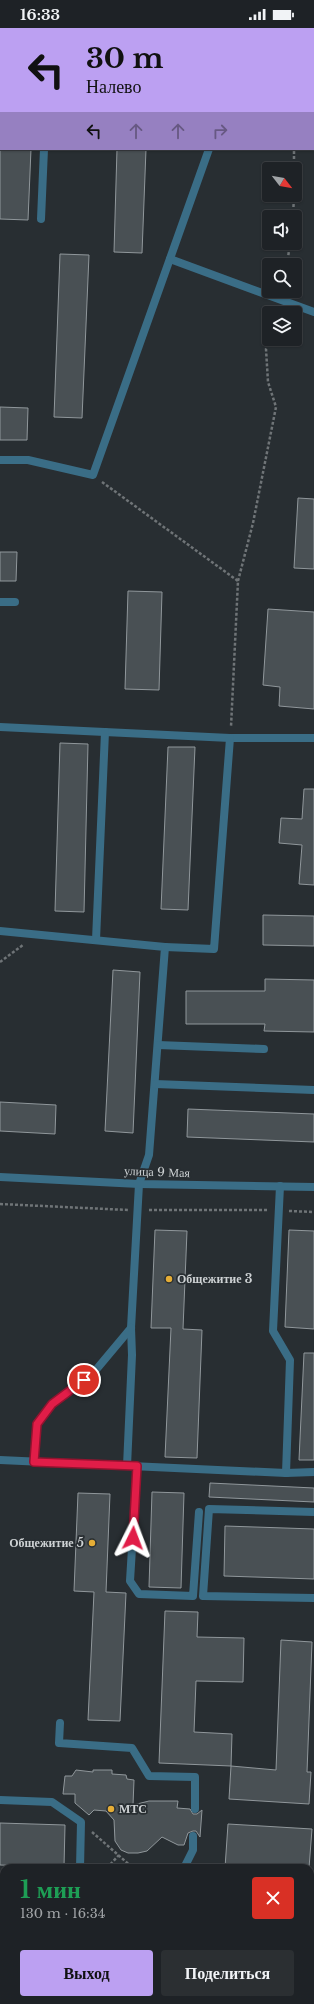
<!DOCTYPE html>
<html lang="ru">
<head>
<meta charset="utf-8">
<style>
	body { margin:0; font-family:"Libre Baskerville",serif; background:#2b2f32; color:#f1f3f6; height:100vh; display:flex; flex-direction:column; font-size:15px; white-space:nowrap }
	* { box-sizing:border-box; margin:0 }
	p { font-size:13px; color:#a1a4a7 }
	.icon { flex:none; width:22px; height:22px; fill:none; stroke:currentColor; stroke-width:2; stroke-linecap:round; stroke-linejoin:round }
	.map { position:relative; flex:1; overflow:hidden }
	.panel { position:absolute; left:0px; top:1836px; width:314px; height:140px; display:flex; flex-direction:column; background:#1e2226; border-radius:12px 12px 0 0; box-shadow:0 1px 3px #0004,0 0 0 1px #3c3f43 }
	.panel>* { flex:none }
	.top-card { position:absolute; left:0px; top:0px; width:314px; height:122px; box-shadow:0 1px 3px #0004,0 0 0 1px #3c3f43; background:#bca0f2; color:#111; overflow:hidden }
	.needle { width:26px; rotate:121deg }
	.fabs { position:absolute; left:262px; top:134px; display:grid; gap:8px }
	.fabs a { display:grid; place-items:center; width:40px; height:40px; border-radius:4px; background:#1e2226; box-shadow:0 1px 3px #0004,0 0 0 1px #3c3f43; font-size:20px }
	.pin { position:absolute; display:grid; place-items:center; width:34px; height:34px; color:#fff; margin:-17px; border:2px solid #fff; border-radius:50%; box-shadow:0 1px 4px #0007 }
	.me { position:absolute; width:44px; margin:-22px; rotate:3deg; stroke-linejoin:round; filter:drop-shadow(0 0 3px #0008) }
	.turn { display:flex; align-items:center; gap:14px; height:84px; padding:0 20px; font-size:18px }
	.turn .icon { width:52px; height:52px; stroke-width:2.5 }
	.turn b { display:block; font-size:28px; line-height:34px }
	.lanes { display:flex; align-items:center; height:38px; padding:0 20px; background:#0003; justify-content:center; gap:20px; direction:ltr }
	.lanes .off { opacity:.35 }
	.round { display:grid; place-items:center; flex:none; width:42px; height:42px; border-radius:4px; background:#2b2f32 }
	.head { display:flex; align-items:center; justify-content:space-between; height:68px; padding:0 20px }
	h1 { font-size:24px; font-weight:700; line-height:30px; color:#1e9e55 }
	.action { display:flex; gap:8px; margin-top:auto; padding:8px 20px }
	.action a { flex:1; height:46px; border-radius:4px; background:#bca0f2; color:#111; font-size:16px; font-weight:700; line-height:46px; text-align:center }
	.action a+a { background:#2b2f32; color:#f1f3f6 }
	.status { display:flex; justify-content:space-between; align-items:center; height:28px; padding:0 20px; background:#1e2226; direction:ltr }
	.status svg { height:11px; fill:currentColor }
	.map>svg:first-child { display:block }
	.building { fill:#495054; stroke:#90979b }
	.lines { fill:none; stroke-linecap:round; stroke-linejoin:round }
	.path { stroke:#6f7477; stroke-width:2.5; stroke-dasharray:3 2; stroke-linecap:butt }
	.lane { stroke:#3a6d86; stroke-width:8 }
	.street { stroke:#3a6d86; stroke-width:8 }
	.route-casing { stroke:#92132f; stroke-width:10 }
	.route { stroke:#e11d48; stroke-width:7 }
	.poi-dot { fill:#e5ad36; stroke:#282e32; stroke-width:1.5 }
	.labels { text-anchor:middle; stroke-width:3.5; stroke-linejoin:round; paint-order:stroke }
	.street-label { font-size:12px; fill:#ced2d4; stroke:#282e32 }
	.poi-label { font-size:12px; font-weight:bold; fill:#ced2d4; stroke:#282e32; text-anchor:start }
</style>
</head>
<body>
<div class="status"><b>16:33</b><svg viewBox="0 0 49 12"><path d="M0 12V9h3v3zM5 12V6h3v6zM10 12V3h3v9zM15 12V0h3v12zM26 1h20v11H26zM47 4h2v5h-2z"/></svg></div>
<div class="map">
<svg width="314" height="1976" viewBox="0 0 314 1976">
	<rect width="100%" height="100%" fill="#282e32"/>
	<g class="building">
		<path d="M 0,121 L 31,121 L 28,192 L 0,191 Z"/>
		<path d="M 117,121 L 146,121 L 142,225 L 114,224 Z"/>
		<path d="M 60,226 L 89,227 L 82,390 L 54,389 Z"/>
		<path d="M 0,379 L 28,380 L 27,412 L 0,412 Z"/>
		<path d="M 298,470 L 314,471 L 314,541 L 294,540 Z"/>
		<path d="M 0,524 L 17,524 L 16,553 L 0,553 Z"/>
		<path d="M 128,563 L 162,564 L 159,662 L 125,661 Z"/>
		<path d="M 268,581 L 314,584 L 314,681 L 279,678 L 280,659 L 263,657 Z"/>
		<path d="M 60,715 L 88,716 L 84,884 L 55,883 Z"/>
		<path d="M 168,719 L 195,719 L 188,882 L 161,881 Z"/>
		<path d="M 304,761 L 314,761 L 314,857 L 299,856 L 302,817 L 279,815 L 281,790 L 302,791 Z"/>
		<path d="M 263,887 L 314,888 L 314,918 L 263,917 Z"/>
		<path d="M 113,942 L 140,944 L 133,1105 L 105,1103 Z"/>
		<path d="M 265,951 L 314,952 L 314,1004 L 264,1003 L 265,996 L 186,996 L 186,963 L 265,963 Z"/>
		<path d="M 0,1074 L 56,1077 L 55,1106 L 0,1103 Z"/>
		<path d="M 188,1081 L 314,1086 L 314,1114 L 187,1109 Z"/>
		<path d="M 155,1202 L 187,1203 L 183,1301 L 202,1302 L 197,1430 L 165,1429 L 171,1300 L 151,1300 Z"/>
		<path d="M 289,1202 L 314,1203 L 314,1301 L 285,1299 Z"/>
		<path d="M 304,1325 L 314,1325 L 314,1432 L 299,1432 Z"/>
		<path d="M 210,1455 L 314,1460 L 314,1474 L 209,1469 Z"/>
		<path d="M 152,1464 L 184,1465 L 181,1560 L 149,1559 Z"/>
		<path d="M 78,1465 L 110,1466 L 106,1564 L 126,1565 L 120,1693 L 88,1692 L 94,1564 L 74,1563 Z"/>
		<path d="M 225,1498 L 314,1501 L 314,1551 L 224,1548 Z"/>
		<path d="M 165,1583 L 198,1584 L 197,1609 L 244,1610 L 243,1654 L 196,1653 L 194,1704 L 232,1706 L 231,1738 L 159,1735 Z"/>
		<path d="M 281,1612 L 312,1614 L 307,1744 L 311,1744 L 309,1776 L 229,1771 L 231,1738 L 276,1742 Z"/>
		<path d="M 76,1742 L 93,1744 L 93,1742 L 112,1742 L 112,1746 L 126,1747 L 127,1751 L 134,1752 L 133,1777 L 149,1773 L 178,1773 L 177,1780 L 190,1781 L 193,1786 L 197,1786 L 202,1782 L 200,1809 L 196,1803 L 193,1803 L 188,1805 L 184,1817 L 178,1817 L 162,1809 L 147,1823 L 138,1825 L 128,1825 L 121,1822 L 115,1813 L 114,1792 L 106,1783 L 94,1782 L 89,1787 L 75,1775 L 75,1766 L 63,1766 L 65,1748 L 72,1748 Z"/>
		<path d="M 0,1795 L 65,1797 L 64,1839 L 0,1837 Z"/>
		<path d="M 228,1796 L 312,1801 L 309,1840 L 225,1840 Z"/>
	</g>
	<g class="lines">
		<g class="path">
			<path d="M 294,141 L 294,121"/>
			<path d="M 293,189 L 294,167"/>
			<path d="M 287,237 L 290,215"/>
			<path d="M 102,454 L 238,553 L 231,699"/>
			<path d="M 238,553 L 253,495 L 276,379 L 268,354 L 266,321 L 270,311"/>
			<path d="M 0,934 L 23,917"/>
			<path d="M 0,1176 L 128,1182"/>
			<path d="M 149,1182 L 268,1182"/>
			<path d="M 289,1183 L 314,1184"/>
			<path d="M 92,1804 L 133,1840"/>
			<path d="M 107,1840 L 119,1827"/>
			<path d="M 0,1854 L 4,1854"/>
			<path d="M 310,1866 L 314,1866"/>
			<path d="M 0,1949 L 4,1949"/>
			<path d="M 310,1963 L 314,1963"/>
		</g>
		<g class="lane">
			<path d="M 49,1 L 49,0"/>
			<path d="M 226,1 L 227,0"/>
			<path d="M 313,101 L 314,101"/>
			<path d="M 41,191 L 44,121"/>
			<path d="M 170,231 L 314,284"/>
			<path d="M 0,432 L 28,432 L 93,447 L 209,121"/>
			<path d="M 0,574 L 15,574"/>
			<path d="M 0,699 L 230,710 L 314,710"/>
			<path d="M 0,903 L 165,919 L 149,1127 L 139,1156 L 131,1300 L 132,1327 L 127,1438"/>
			<path d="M 96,912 L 105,704"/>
			<path d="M 165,919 L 214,921 L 230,710"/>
			<path d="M 158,1017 L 264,1021"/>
			<path d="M 155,1056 L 314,1062"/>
			<path d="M 280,1158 L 273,1303 L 290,1332 L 286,1445"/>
			<path d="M 0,1432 L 286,1445 L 314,1444"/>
			<path d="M 34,1434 L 37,1395 L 52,1376 L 95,1343 L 131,1300"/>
			<path d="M 137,1438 L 130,1553 L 139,1566 L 193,1568 L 199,1484"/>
			<path d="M 314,1484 L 209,1481 L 203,1568 L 314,1570"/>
			<path d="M 60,1695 L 59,1715 L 132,1720 L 149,1748 L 195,1749 L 195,1781"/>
			<path d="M 0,1772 L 52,1774 L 81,1794 L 80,1840"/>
			<path d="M 184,1840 L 193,1822 L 193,1808"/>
			<path d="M 63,1976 L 64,1972"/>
		</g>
		<path class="street" d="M 0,1149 L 139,1156 L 314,1159"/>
	</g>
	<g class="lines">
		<g class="route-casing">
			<path id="route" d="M 84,1352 L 52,1376 L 37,1396 L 34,1434 L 137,1438 L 133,1510"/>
		</g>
		<use href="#route" class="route"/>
	</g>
	<g class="poi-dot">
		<circle cx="169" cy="1251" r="4"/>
		<circle cx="92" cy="1515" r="4"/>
		<circle cx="111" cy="1781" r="4"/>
	</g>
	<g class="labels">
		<g class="street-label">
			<text transform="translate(157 1144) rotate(2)" y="4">улица 9 Мая</text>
		</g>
		<g class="poi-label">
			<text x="177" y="1255">Общежитие 3</text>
			<text x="84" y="1519" text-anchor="end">Общежитие 5</text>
			<text x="119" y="1785">МТС</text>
		</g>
	</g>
</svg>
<div class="fabs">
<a><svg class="needle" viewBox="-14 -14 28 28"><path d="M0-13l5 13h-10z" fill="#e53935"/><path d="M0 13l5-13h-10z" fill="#a1a4a7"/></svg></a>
<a><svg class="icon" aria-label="sound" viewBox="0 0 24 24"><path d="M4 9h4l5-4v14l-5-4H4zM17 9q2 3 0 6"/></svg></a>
<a><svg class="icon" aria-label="search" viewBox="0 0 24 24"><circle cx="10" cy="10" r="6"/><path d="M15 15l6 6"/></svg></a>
<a><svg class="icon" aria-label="layers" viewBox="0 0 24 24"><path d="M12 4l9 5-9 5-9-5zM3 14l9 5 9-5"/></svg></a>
</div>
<div class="pin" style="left:84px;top:1352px;background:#d93025"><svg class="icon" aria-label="arrive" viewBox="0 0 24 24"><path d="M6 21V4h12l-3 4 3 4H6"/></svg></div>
<svg class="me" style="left:133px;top:1510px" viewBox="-20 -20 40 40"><path d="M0-17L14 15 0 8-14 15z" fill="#e11d48" stroke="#fff" stroke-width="4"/></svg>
<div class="top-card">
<div class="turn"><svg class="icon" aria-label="left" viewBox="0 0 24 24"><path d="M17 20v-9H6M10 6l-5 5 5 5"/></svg><div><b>30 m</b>Налево</div></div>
<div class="lanes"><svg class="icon" aria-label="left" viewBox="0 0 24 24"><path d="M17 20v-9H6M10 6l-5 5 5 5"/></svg><svg class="icon off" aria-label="ahead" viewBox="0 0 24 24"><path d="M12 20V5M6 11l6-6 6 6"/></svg><svg class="icon off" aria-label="ahead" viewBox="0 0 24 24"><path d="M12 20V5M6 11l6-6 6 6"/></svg><svg class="icon off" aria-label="right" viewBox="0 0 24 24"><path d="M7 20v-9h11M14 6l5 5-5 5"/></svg></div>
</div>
<section class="panel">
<div class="head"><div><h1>1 мин</h1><p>130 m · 16:34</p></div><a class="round" style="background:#d93025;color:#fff"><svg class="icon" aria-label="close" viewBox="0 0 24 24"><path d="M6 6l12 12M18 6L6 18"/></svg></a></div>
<div class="action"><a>Выход</a><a>Поделиться</a></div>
</section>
</div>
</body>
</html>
